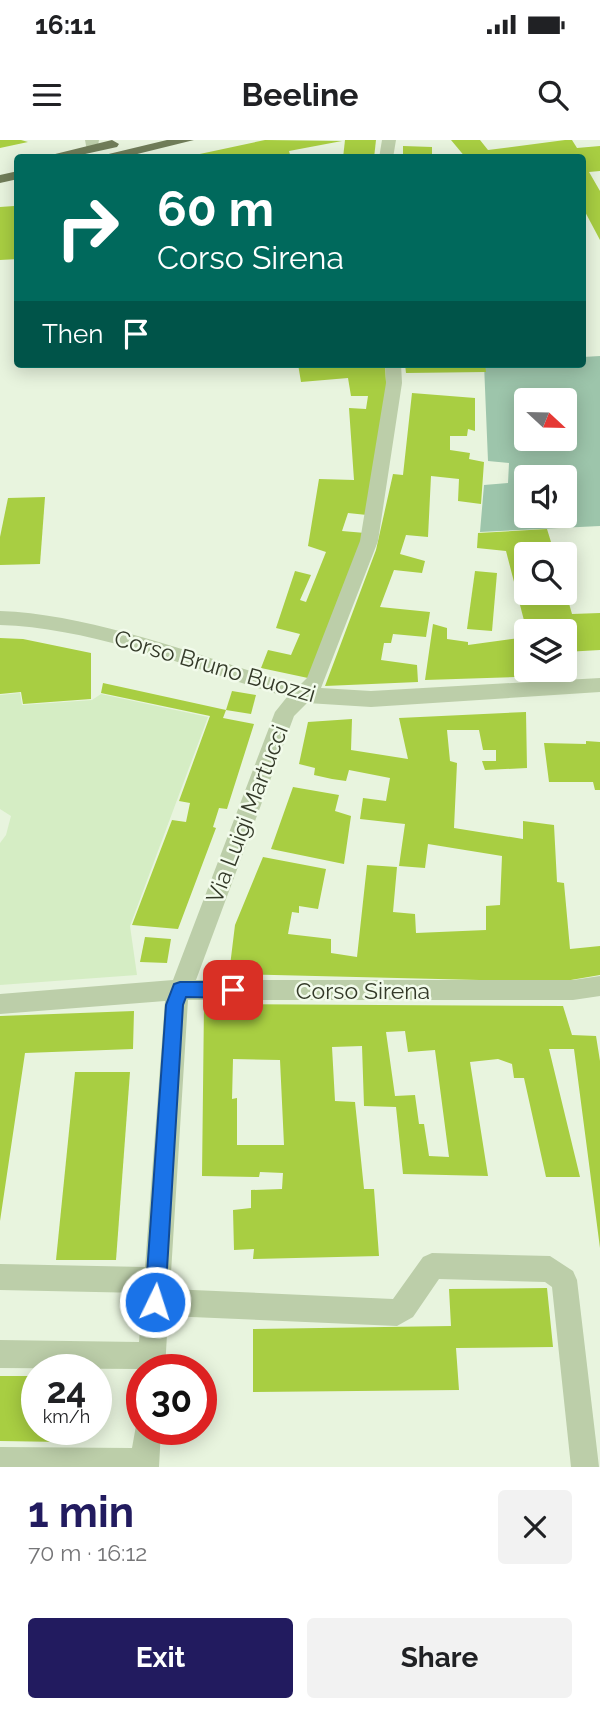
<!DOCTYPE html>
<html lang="en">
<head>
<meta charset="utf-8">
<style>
	body { margin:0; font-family:Raleway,sans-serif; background:#f2f2f2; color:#202124; height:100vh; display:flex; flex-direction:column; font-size:26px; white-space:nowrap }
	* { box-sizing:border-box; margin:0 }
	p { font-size:23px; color:#757577 }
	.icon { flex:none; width:38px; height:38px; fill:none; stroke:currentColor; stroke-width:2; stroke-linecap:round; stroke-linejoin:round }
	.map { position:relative; height:1327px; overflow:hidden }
	.panel { display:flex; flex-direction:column; background:#fff; flex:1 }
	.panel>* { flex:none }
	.top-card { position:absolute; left:14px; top:14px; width:572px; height:214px; border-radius:7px; box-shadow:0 4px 18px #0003; background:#00695c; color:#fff; overflow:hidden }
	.needle { width:46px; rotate:112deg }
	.fabs { position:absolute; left:514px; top:248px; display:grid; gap:14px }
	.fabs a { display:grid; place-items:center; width:63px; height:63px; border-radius:7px; background:#fff; box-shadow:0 4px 18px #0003; font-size:35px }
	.speed { position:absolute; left:21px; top:1214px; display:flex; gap:14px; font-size:35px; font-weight:700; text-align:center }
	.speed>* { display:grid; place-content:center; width:91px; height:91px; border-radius:50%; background:#fff; box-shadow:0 4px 18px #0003; line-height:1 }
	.speed small { font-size:18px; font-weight:400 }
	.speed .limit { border:10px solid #d22; background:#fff; color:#111 }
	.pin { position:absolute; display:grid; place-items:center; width:60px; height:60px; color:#fff; margin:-30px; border-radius:14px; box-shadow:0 4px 10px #0006 }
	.me { position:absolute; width:77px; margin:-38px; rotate:4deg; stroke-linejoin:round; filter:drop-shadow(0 0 5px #0008) }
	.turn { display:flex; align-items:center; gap:24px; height:147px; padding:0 28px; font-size:32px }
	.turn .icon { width:91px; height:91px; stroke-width:2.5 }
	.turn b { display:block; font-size:49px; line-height:60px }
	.then { display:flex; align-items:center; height:66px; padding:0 28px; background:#0003; gap:14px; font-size:26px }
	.round { display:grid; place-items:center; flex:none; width:74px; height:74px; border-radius:7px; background:#f2f2f2 }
	.head { display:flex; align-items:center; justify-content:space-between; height:119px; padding:0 28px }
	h1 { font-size:42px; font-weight:700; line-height:52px; color:#221b5f }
	.cta { display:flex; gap:14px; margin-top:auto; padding:14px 28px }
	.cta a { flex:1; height:80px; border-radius:7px; background:#221b5f; color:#fff; font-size:28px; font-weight:700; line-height:80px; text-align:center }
	.cta a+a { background:#f2f2f2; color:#202124 }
	.status { display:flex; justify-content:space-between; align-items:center; height:49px; padding:0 35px; background:#fff; direction:ltr }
	.status svg { height:19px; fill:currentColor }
	header { display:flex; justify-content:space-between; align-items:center; height:91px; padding:0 28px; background:#fff; font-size:32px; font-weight:700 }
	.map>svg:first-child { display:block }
	.green { fill:#9dc5ab; fill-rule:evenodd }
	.plaza { fill:#d5edc4 }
	.building { fill:#a8ce42; fill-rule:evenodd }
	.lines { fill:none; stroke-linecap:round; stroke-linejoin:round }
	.minor { fill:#bccea9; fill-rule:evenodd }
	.major { fill:#707d59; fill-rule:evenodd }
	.route { fill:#1a73e8; stroke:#114b97; stroke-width:2 }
	.labels { text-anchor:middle; stroke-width:5; stroke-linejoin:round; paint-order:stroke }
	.street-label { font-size:23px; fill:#343a29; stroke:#f2fbeb }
</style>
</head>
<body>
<div class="status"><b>16:11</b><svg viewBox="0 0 49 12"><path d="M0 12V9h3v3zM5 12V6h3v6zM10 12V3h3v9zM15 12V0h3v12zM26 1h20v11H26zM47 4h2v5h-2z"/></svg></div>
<header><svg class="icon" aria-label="menu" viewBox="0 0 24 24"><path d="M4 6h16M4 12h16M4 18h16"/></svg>Beeline<svg class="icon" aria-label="search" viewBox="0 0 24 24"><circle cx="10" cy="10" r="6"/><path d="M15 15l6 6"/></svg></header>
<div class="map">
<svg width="600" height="1327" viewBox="0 0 600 1327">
	<rect width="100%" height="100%" fill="#e8f4de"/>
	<path class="green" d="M 600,216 L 600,386 L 480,392 L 484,345 L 508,343 L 509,323 L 488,321 L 484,224 L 583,224 L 583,217 ZM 527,261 L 565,261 L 565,299 L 527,299 ZM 527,338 L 565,338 L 565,376 L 527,376 Z"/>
	<path class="plaza" d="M 20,553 L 22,565 L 92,560 L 101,554 L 208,577 L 130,786 L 137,835 L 0,845 L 0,703 L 6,695 L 11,676 L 0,669 L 0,555 Z"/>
	<g class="building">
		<path d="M 0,0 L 21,0 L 28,2 L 0,8 Z"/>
		<path d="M 265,0 L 342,1 L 289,11 L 291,18 L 181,18 Z"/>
		<path d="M 345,0 L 376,0 L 374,18 L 343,18 Z"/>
		<path d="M 451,0 L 480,0 L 488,10 L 565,0 L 572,0 L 577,8 L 600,6 L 600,31 L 589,32 L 600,51 L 600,100 L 583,68 L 583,18 L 466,18 Z"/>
		<path d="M 403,6 L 432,7 L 432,18 L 403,18 Z"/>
		<path d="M 18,52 L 18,119 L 0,120 L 0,67 L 14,66 L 14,53 Z"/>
		<path d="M 298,224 L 385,224 L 387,259 L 367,375 L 348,373 L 342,391 L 365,393 L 308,538 L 261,528 L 268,510 L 291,515 L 300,494 L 276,488 L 295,431 L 311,435 L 300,460 L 306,462 L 326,412 L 308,406 L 319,339 L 354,340 L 349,268 L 366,269 L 368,256 L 351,256 L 348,238 L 301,242 Z"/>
		<path d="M 405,224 L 485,224 L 486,232 L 406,233 Z"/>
		<path d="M 412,253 L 475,258 L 475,291 L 468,289 L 467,296 L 450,296 L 450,310 L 470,313 L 469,319 L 484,322 L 481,364 L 458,361 L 459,339 L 431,336 L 428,397 L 406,395 L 400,414 L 425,421 L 422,433 L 394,430 L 380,467 L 430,472 L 426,497 L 393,494 L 391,503 L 384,503 L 381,520 L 417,525 L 418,542 L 325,546 L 376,410 L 393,334 L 403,335 Z"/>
		<path d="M 45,357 L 40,424 L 0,425 L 0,397 L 8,358 Z"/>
		<path d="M 547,389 L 555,415 L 527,415 L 527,453 L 566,453 L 572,474 L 600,473 L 600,510 L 565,512 L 565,492 L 527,492 L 506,411 L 477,408 L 478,393 Z"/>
		<path d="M 475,431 L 497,433 L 492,491 L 467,489 Z"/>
		<path d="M 433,484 L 447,488 L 447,499 L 468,502 L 468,505 L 527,497 L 527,530 L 545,530 L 544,536 L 425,540 Z"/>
		<path d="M 0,498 L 23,499 L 91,513 L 91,559 L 23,564 L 21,552 L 0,554 Z"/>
		<path d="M 103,543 L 226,570 L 223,578 L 254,584 L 227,669 L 219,668 L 213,687 L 216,688 L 178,789 L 132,785 L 172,680 L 186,682 L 190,663 L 179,661 L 210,576 L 101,553 Z"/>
		<path d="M 232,551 L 256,555 L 251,574 L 226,570 Z"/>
		<path d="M 526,572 L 527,628 L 485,630 L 482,621 L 496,621 L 496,610 L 483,610 L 479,590 L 447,590 L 450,621 L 457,623 L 454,688 L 523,699 L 523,681 L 554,685 L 557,742 L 564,743 L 570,809 L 600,806 L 600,835 L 559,842 L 229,834 L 235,785 L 263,717 L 326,729 L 318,769 L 299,766 L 299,773 L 292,772 L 288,794 L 331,799 L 331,813 L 357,817 L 367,725 L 397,727 L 393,772 L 415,774 L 416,793 L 486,790 L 486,766 L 500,765 L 502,716 L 428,704 L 425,728 L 399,726 L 405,684 L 360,679 L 363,658 L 386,661 L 390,638 L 349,630 L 346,641 L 332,639 L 314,635 L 315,628 L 299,624 L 308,582 L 352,579 L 351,610 L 408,619 L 399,578 Z"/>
		<path d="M 586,601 L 600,602 L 600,650 L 595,650 L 593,642 L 549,642 L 544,603 L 586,604 Z"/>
		<path d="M 293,647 L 339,655 L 335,671 L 351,676 L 344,724 L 271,709 Z"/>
		<path d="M 145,797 L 171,799 L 167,823 L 140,822 Z"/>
		<path d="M 204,864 L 563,866 L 572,895 L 596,896 L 600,921 L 600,1108 L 574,909 L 549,909 L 580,1037 L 546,1037 L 524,938 L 514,938 L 512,924 L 498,919 L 470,922 L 488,1036 L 403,1034 L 396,967 L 364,966 L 362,906 L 332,907 L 335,961 L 355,962 L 364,1049 L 374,1049 L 379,1116 L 253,1119 L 254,1109 L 234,1110 L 233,1070 L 251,1068 L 251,1050 L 282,1049 L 283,1033 L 260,1032 L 259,1037 L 202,1036 ZM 405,891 L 408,912 L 435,910 L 449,1017 L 429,1016 L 424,984 L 419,984 L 415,955 L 395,956 L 386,892 ZM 233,919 L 280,920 L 284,1005 L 237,1005 L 237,958 L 232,959 Z"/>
		<path d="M 134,871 L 133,909 L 25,913 L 0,1081 L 0,876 Z"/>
		<path d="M 75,932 L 130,932 L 116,1120 L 56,1120 Z"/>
		<path d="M 547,1148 L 553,1207 L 456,1208 L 459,1250 L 253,1252 L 253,1189 L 451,1186 L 449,1149 Z"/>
		<path d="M 0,1236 L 37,1236 L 37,1290 L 64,1290 L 63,1302 L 0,1301 Z"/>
	</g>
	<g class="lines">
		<g class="minor">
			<path d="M 85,0 L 99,0 L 97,11 L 87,11 Z"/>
			<path d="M 382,0 L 396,0 L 393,18 L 379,18 Z"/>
			<path d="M 385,224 L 401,224 L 402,243 L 378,401 L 321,548 L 371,551 L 600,538 L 600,552 L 371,567 L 307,563 L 294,576 L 196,840 L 573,840 L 600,836 L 600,856 L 573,860 L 188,860 L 170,1149 L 393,1159 L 423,1117 L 432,1113 L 550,1116 L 573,1131 L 577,1140 L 599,1327 L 571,1327 L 552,1147 L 545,1142 L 439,1139 L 413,1177 L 397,1186 L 168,1176 L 165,1230 L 142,1230 L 142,1240 L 137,1229 L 0,1228 L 0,1200 L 139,1202 L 143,1153 L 0,1150 L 0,1124 L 145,1127 L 165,861 L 0,874 L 0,854 L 173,840 L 275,572 L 287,557 C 196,530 95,488 0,485 L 0,471 C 94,474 207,519 299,546 L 307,538 L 360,401 L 386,243 Z"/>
			<path d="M 142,1278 L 142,1290 L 161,1290 L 159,1327 L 0,1327 L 0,1307 L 132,1308 L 137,1280 Z"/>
		</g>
		<g class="major">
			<path d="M 112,0 L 119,4 L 117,7 L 67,18 L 39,18 Z"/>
			<path d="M 167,0 L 194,0 L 121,18 L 92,18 Z"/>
			<path d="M 18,31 L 18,39 L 0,43 L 0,35 Z"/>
		</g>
	</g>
	<path class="route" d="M 180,842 L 233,842 L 242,850 L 233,858 L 186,857 L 183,865 L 165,1162 L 162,1169 L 155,1172 L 148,1169 L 145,1162 L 166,865 L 174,844 Z"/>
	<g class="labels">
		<g class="street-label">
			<text transform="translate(215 526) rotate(16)" y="8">Corso Bruno Buozzi</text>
			<text transform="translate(247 674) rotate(-69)" y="8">Via Luigi Martucci</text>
			<text x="363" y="859">Corso Sirena</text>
		</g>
	</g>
</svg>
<div class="fabs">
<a><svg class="needle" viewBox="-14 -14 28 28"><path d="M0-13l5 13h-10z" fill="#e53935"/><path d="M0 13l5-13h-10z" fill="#757577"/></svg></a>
<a><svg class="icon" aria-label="sound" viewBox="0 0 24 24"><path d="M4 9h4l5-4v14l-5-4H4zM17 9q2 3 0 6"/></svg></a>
<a><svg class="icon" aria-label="search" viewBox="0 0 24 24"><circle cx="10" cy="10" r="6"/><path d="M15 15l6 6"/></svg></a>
<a><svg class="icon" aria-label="layers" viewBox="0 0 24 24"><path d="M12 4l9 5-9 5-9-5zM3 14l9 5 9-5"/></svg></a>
</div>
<div class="speed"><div>24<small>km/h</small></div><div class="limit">30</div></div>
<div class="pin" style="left:233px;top:850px;background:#d93025"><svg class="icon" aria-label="arrive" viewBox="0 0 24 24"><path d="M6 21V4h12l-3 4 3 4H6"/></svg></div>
<svg class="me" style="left:155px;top:1162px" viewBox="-20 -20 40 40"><circle r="17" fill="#1a73e8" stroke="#fff" stroke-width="3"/><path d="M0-11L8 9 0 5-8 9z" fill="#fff"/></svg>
<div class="top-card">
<div class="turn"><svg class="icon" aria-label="right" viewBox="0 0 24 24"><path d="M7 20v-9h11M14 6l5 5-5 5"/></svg><div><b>60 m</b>Corso Sirena</div></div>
<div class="then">Then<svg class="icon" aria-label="arrive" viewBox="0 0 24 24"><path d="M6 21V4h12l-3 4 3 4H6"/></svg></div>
</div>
</div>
<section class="panel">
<div class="head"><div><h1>1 min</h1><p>70 m · 16:12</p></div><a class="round"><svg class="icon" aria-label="close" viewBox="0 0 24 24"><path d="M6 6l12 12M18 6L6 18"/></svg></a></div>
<div class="cta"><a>Exit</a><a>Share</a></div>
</section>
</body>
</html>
